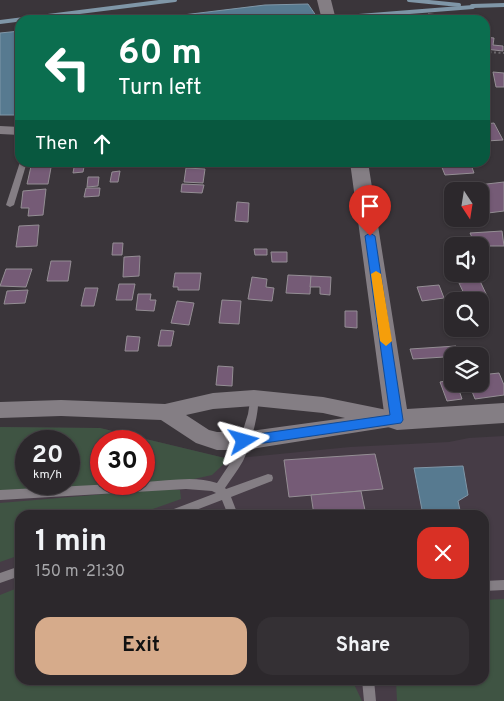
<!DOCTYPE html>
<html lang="en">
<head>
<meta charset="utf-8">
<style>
	body { margin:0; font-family:Overpass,sans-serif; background:#343034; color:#f1f3f6; height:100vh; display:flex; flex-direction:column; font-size:19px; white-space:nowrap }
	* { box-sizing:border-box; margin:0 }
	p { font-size:16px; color:#a6a6a9 }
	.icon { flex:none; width:28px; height:28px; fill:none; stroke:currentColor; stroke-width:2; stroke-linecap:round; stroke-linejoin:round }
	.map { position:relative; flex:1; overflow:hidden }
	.panel { position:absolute; left:15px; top:510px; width:474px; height:175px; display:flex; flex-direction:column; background:#2c282c; border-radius:15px; box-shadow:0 1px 4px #0004,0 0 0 1px #484448 }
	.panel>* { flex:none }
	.top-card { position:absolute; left:15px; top:15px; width:475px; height:152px; border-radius:15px; box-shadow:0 1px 4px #0004,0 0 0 1px #484448; background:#0b6e4f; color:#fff; overflow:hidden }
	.needle { width:32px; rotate:168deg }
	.controls { position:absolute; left:444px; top:182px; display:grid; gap:10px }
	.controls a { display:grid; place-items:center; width:45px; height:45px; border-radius:10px; background:#2c282c; box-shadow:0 1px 4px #0004,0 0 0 1px #484448; font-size:25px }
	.speed { position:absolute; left:15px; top:430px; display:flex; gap:10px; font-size:25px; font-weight:700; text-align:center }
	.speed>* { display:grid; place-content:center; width:65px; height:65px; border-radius:50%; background:#2c282c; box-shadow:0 1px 4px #0004,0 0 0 1px #484448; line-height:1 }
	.speed small { font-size:12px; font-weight:400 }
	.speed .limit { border:8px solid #d22; background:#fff; color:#111 }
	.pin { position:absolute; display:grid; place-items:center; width:42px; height:42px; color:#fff; margin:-51px -21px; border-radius:50% 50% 50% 0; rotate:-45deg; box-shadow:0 0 5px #0007 }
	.pin .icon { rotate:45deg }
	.me { position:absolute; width:55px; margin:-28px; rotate:82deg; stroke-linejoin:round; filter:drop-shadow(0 0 4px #0008) }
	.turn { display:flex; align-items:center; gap:18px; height:105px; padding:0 20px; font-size:22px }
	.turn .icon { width:65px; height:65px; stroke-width:2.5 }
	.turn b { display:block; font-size:35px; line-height:42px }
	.then { display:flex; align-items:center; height:48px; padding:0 20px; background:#0003; gap:10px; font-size:19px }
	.round { display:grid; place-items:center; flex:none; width:52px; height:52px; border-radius:15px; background:#343034 }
	.summary { display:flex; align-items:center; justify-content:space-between; height:85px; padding:0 20px }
	h1 { font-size:30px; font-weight:700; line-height:38px }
	.primary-button { display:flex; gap:10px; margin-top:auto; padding:10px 20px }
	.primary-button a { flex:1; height:58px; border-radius:15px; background:#d6ab8b; color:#111; font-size:20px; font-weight:700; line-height:58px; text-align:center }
	.primary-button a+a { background:#343034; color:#f1f3f6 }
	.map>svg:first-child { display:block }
	.built { fill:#463c46; fill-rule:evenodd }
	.green { fill:#3f5443; fill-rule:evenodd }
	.water { fill:#577a90; stroke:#7f96a7 }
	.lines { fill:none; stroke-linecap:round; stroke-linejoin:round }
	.stream { stroke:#7f96a7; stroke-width:4 }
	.building { fill:#755b76; stroke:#948e94 }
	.path { stroke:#6d696d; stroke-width:2; stroke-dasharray:2 2.5; stroke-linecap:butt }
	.service { fill:#847e84; fill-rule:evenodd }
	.minor { fill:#847e84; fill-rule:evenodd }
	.tertiary { fill:#847e84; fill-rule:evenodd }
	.route { fill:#1a73e8; stroke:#114b97 }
	.slow { fill:#f59e0b }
</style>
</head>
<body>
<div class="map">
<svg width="504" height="701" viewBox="0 0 504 701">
	<rect width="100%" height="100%" fill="#3a353a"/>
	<path class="built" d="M 0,427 L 100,428 L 229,459 L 350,447 L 449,442 L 469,438 L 504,436 L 504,701 L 0,701 ZM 26,441 L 69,441 L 69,484 L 26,484 ZM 101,441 L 144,441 L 144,484 L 101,484 ZM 20,515 L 484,515 L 484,680 L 20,680 Z"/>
	<g class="green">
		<path d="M 0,427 L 100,428 L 229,459 L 212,475 L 194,479 L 144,483 L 144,441 L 101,441 L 101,484 L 127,484 L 0,491 ZM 26,441 L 69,441 L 69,484 L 26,484 Z"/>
		<path d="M 165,489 L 180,490 L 181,499 L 136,515 L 20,515 L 20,555 L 0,562 L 0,503 Z"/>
		<path d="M 20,587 L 20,680 L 352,680 L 362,701 L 0,701 L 0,595 Z"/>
		<path d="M 504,599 L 504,701 L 397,701 L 396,680 L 484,680 L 484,600 Z"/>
	</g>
	<g class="water">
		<path d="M 308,4 L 319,20 L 142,20 L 265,5 Z"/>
		<path d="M 20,31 L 20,115 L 0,115 L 0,33 Z"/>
		<path d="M 463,466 L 468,495 L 458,501 L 461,515 L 423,515 L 414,468 Z"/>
	</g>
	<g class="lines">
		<g class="stream">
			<path d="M 409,0 L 459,5"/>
			<path d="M 472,6 L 504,5"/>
			<path d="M 346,17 L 473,7"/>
			<path d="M 0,22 L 175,0"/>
		</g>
	</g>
	<g class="building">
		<path d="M 428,14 L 441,15 L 441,20 L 429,19 Z"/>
		<path d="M 485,37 L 494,38 L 493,45 L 503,46 L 503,51 L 485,49 Z"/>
		<path d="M 493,72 L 504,73 L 504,87 L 496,87 Z"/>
		<path d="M 494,123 L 503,140 L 486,141 L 485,124 Z"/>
		<path d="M 32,162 L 52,162 L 48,184 L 27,184 Z"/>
		<path d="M 75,162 L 85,162 L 83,172 L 73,173 Z"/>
		<path d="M 228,162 L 249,162 L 249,166 L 228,165 Z"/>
		<path d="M 455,162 L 470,162 L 474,173 L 445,175 L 441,165 L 456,164 Z"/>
		<path d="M 186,168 L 205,169 L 203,183 L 184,182 Z"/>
		<path d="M 120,171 L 118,182 L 110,182 L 112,172 Z"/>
		<path d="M 88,177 L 99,177 L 98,186 L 87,187 Z"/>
		<path d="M 504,182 L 504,211 L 488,213 L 480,200 L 480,196 L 485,195 L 478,185 Z"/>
		<path d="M 182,184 L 204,185 L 202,193 L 181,192 Z"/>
		<path d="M 86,188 L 100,188 L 99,196 L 84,197 Z"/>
		<path d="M 46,189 L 43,215 L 28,216 L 29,208 L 21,208 L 23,191 Z"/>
		<path d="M 237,202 L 249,203 L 248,222 L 235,221 Z"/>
		<path d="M 39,225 L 37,246 L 16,247 L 19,226 Z"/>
		<path d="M 502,231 L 504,246 L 476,246 L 470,233 Z"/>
		<path d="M 113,243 L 123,243 L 122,255 L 112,255 Z"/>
		<path d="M 254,249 L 267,249 L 267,255 L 255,255 Z"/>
		<path d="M 271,252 L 287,252 L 287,262 L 272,262 Z"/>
		<path d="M 140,256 L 139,276 L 123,277 L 124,257 Z"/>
		<path d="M 51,261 L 71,261 L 68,281 L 47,281 Z"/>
		<path d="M 6,269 L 32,269 L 26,287 L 0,286 Z"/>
		<path d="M 175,273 L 201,273 L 199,290 L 178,290 L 178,287 L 173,287 Z"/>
		<path d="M 288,275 L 311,276 L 310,294 L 286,293 Z"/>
		<path d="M 311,276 L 331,277 L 330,295 L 320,294 L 320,287 L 310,287 Z"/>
		<path d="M 252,277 L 267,279 L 266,287 L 274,288 L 272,301 L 248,299 Z"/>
		<path d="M 480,281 L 488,298 L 467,300 L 459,283 Z"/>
		<path d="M 119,284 L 135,284 L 132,300 L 116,300 Z"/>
		<path d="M 439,285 L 444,298 L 422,301 L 417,287 Z"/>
		<path d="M 85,288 L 98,288 L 94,306 L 81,306 Z"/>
		<path d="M 28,290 L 25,303 L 4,304 L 7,291 Z"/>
		<path d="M 138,294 L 151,294 L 150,300 L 156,300 L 154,311 L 136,310 Z"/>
		<path d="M 222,300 L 241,301 L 239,324 L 219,323 Z"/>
		<path d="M 177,301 L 194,303 L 189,325 L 171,323 Z"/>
		<path d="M 345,311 L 357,311 L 357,328 L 345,327 Z"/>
		<path d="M 161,330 L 174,331 L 171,346 L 158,346 Z"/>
		<path d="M 127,336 L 140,337 L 138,351 L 125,351 Z"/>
		<path d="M 456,346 L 460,356 L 413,359 L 410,349 Z"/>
		<path d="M 218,366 L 233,367 L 232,386 L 216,385 Z"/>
		<path d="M 499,373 L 504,385 L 504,395 L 475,399 L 469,384 L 480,384 L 480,375 Z"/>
		<path d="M 452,380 L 452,384 L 457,384 L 462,399 L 447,401 L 440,382 Z"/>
		<path d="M 375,454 L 383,489 L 289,497 L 284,460 Z"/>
		<path d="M 361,491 L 366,515 L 314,515 L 311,495 Z"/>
	</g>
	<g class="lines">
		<path class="path" d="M 485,52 L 504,53"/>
		<g class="service">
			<path d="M 20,162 L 27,162 L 14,205 L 10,207 L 6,205 Z"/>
			<path d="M 254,394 L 257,395 C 262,407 249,449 243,461 C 238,470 231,479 225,488 L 226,489 L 268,474 L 272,475 L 273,478 L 272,481 L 231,497 L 238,515 L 228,515 L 222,500 L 183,515 L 165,515 L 166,512 L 216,493 L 212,491 L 186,489 L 0,500 L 0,490 L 113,484 L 144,484 L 144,482 C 167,481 195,475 217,483 L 235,456 L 248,414 L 251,395 Z"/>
			<path d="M 20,566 L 20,576 L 0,583 L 0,573 Z"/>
			<path d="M 504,580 L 504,590 L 484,591 L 484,581 Z"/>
			<path d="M 362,680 L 374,680 L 376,701 L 364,701 Z"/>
		</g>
		<g class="minor">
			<path d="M 0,126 L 20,127 L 20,135 L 0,134 Z"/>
			<path d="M 254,390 L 323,397 L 397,412 L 404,414 L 407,420 L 404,426 L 397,428 L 390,427 L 244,450 L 217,450 L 196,443 L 161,420 L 61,416 L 0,418 L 0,402 L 61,400 L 165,404 L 213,393 ZM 254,406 L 323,413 L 345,418 L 244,432 L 217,432 L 209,430 L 186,415 L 213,409 Z"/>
		</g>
		<g class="tertiary">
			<path d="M 317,0 L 331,0 L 336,20 L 322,20 Z"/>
			<path d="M 350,162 L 368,162 L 407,409 L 504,403 L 504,423 L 397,430 L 388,427 L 385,420 Z"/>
		</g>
	</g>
	<path class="route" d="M 370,233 L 375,236 L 403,420 L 401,423 L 244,446 L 240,445 L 238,441 L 240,437 L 244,436 L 390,415 L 365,236 Z"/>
	<path class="slow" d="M 376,271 L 381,274 L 392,341 L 386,346 L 380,341 L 371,274 Z"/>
</svg>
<div class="controls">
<a><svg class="needle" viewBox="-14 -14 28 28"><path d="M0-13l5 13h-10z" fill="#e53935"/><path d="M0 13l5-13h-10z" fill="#a6a6a9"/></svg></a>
<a><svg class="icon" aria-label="sound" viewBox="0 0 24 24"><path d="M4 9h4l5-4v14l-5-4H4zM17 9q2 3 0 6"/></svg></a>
<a><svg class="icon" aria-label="search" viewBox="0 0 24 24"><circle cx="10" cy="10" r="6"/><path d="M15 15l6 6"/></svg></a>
<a><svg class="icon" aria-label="layers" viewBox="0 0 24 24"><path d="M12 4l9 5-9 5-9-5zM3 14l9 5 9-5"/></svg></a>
</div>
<div class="speed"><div>20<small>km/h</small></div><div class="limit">30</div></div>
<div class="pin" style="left:370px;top:236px;background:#d93025"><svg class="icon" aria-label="arrive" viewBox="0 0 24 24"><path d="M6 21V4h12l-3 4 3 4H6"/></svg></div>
<svg class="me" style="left:244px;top:441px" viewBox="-20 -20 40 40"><path d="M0-17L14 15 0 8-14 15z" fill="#1a73e8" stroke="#fff" stroke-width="4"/></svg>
<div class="top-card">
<div class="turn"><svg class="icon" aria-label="left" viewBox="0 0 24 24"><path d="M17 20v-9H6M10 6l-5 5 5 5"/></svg><div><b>60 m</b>Turn left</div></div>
<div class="then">Then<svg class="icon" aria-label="ahead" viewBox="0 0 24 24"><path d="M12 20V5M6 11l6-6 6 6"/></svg></div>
</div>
<section class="panel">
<div class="summary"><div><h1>1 min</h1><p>150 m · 21:30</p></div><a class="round" style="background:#d93025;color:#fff"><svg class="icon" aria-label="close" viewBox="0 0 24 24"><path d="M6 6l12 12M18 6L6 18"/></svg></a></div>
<div class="primary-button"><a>Exit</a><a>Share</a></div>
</section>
</div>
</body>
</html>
